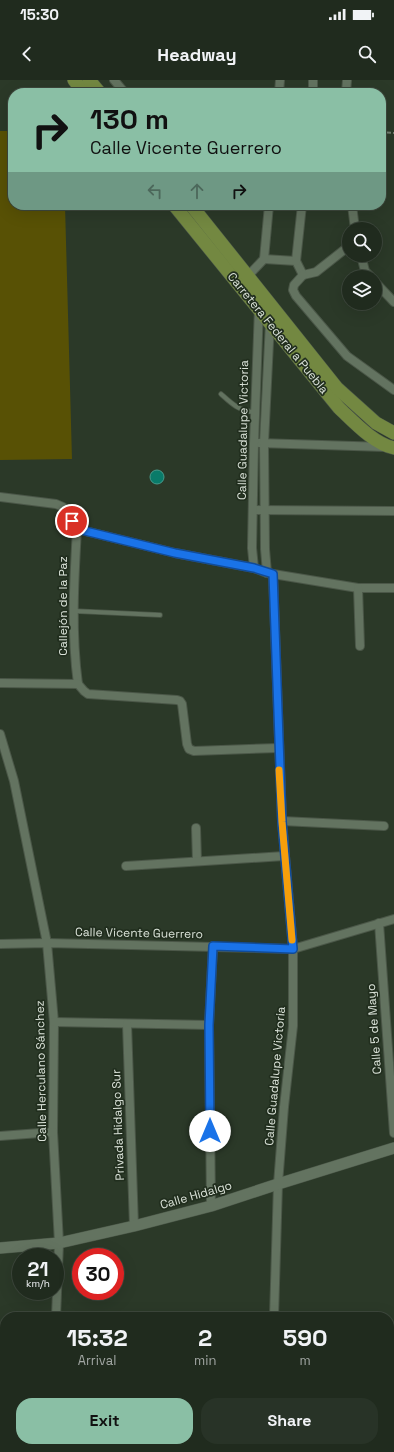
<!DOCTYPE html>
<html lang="en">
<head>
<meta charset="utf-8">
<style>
	body { margin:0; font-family:"Space Grotesk",sans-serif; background:#283327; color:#f1f3f6; height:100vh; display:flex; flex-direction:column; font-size:15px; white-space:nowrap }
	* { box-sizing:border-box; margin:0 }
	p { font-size:13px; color:#a2a7a4 }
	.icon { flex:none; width:22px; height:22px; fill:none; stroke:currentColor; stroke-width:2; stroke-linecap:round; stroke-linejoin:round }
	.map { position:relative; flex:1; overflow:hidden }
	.panel { position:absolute; left:0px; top:1232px; width:394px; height:140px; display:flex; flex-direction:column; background:#202b1e; border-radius:16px 16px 0 0; box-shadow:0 4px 16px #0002,0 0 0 1px #3d473c }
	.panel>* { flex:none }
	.top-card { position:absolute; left:8px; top:8px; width:378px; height:122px; border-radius:16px; box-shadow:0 4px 16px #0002,0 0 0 1px #3d473c; background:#8abfa5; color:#111; overflow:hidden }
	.tools { position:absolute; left:342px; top:142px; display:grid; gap:8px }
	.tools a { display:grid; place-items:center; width:40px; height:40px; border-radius:50%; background:#202b1e; box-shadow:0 4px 16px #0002,0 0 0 1px #3d473c; font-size:20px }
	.speed { position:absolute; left:12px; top:1168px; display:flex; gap:8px; font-size:20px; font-weight:700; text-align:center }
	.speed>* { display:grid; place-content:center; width:52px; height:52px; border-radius:50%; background:#202b1e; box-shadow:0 4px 16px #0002,0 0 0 1px #3d473c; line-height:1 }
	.speed small { font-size:10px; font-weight:400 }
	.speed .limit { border:6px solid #d22; background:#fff; color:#111 }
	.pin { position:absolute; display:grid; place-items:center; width:34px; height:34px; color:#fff; margin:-17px; border:2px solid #fff; border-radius:50%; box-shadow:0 1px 4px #0007 }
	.me { position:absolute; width:44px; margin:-22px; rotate:0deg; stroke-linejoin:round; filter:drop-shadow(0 0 3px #0008) }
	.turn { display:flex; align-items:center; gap:14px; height:84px; padding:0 16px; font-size:18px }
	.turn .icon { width:52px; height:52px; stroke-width:2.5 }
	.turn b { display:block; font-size:28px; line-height:34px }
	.lanes { display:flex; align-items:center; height:38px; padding:0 16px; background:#0003; justify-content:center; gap:20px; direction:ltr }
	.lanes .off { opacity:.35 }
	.eta { display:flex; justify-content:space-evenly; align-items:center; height:68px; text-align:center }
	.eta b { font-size:24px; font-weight:600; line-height:28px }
	.primary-button { display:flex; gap:8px; margin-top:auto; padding:8px 16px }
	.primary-button a { flex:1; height:46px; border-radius:16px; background:#8abfa5; color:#111; font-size:16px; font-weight:600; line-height:46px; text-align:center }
	.primary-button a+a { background:#283327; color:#f1f3f6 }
	.status { display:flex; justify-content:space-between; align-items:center; height:28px; padding:0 20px; background:#202b1e; direction:ltr }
	.status svg { height:11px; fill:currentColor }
	header { display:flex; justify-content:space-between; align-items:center; height:52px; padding:0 16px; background:#202b1e; font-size:18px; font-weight:600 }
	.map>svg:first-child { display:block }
	.green { fill:#585105 }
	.water { fill:#097b69; stroke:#489a8b }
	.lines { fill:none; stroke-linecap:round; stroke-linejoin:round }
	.service-casing { stroke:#4b5748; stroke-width:5.5 }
	.minor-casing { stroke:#4b5748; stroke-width:10 }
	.tertiary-casing { stroke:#4b5748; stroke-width:12 }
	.primary-casing { stroke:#4b5748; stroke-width:14 }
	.path { stroke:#758072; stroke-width:2; stroke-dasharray:4 2; stroke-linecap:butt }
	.service { stroke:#637360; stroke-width:4 }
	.minor { stroke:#637360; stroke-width:8 }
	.tertiary { stroke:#637360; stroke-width:11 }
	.primary { stroke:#738841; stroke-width:13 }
	.route-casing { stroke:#114b97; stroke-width:10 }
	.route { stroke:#1a73e8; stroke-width:7 }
	.slow { stroke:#f59e0b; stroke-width:7 }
	.labels { text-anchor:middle; stroke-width:3.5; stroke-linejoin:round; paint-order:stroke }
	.street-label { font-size:12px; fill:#dbe3d9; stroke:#212e1e }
</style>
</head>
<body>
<div class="status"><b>15:30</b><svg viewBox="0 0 49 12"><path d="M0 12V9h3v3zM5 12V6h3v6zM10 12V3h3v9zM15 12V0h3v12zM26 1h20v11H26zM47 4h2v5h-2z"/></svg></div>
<header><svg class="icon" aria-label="back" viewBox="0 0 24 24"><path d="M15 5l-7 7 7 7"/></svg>Headway<svg class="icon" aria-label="search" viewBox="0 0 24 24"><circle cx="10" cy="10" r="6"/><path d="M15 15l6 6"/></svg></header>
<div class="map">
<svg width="394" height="1372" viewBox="0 0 394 1372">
	<rect width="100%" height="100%" fill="#2b3928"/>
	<path class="green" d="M 0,51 L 13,51 L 13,125 L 65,125 L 72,379 L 0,380 Z"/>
	<circle class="water" cx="157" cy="397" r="7"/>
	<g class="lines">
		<g class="service-casing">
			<g id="service">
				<path d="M 221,314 C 231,323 240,332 255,332"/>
				<path d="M 74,531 L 160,535"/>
			</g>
		</g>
		<g class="minor-casing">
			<g id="minor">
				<path d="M 114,0 L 125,13"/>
				<path d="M 279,13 L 280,0"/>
				<path d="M 313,13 L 313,0"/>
				<path d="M 346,13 L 347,0"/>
				<path d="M 352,125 L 355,149"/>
				<path d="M 361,175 L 365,191 L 371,197"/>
				<path d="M 264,179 L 296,181 L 303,195 L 316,192 L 349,166"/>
				<path d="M 296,181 L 302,125"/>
				<path d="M 303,195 L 294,205 L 293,210 L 296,216 L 347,276 L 394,310"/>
				<path d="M 245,199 L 264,179 L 269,125"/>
				<path d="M 375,202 L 394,222"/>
				<path d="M 259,363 L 385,367"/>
				<path d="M 0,417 L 56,424 L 63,427 L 77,449 L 175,473 L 254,488 L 267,493 L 358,508 L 394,508"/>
				<path d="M 253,430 L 394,431"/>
				<path d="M 77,449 C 74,501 71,552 78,604"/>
				<path d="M 254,488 L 252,468 L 254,363 L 259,228"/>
				<path d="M 267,493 L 265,469 L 264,363 L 270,242"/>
				<path d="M 273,494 L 282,741 L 293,869 L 293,946 L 284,1027 L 278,1104 L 274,1237"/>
				<path d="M 358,508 L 360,566"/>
				<path d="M 0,603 L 78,604 L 84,611 L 88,614 L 177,620 L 180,621 L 182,624 L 187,664 L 189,669 L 194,671 L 278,668"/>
				<path d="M 0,654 L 14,701 L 47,863 L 54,942 L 53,1052 L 59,1163 L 56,1237"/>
				<path d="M 282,741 L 384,746"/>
				<path d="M 196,748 L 197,781"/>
				<path d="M 126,786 L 284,776"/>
				<path d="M 379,843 L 394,1053"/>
				<path d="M 0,864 L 47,863 L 293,869 L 394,839"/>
				<path d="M 54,942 L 209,945"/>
				<path d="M 127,944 L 134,1146"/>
				<path d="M 0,1056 L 53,1052"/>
				<path d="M 211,1126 L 209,945 L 213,866"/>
				<path d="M 389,1285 L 394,1284"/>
				<path d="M 0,1346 L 5,1345"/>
				<path d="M 52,1372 L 52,1367"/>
				<path d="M 268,1372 L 269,1367"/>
			</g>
		</g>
		<g class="tertiary-casing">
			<path id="tertiary" d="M 0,1168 L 59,1163 L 134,1146 L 211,1126 L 278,1104 L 394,1068"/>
		</g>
		<g class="primary-casing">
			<g id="primary">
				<path d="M 74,0 L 84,13"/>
				<path d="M 89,0 L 100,13"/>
				<path d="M 174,125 L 339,328 C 354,342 374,364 394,368"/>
				<path d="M 191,125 L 337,308 L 376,343 L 394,353"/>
			</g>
		</g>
		<path class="path" d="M 381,52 L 394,53"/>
		<use href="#service" class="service"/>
		<use href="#minor" class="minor"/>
		<use href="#tertiary" class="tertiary"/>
		<use href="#primary" class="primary"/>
	</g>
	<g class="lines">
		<g class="route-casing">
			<path id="route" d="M 72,441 L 77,449 L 175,473 L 254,488 L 273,494 L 282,742 L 293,869 L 213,866 L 209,945 L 210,1051"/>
		</g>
		<use href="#route" class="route"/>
		<path class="slow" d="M 279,690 L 282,742 L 292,860"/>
	</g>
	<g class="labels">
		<g class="street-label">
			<text transform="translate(278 253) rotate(51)" y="4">Carretera Federal a Puebla</text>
			<text transform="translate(243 350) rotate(-89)" y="4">Calle Guadalupe Victoria</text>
			<text transform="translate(63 526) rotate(-90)" y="4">Callejón de la Paz</text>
			<text transform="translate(139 853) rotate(1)" y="4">Calle Vicente Guerrero</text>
			<text transform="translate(374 949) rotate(-94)" y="4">Calle 5 de Mayo</text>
			<text transform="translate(41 991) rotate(-91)" y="4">Calle Herculano Sánchez</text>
			<text transform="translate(275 996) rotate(-85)" y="4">Calle Guadalupe Victoria</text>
			<text transform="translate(118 1045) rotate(-92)" y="4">Privada Hidalgo Sur</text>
			<text transform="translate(196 1115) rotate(-16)" y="4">Calle Hidalgo</text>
		</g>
	</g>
</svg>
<div class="tools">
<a><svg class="icon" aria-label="search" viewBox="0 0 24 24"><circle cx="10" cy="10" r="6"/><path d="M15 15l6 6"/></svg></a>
<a><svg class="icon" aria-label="layers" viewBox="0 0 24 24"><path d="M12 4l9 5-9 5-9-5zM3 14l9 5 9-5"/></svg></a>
</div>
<div class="speed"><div>21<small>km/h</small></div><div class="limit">30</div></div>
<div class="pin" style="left:72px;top:441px;background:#d93025"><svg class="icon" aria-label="arrive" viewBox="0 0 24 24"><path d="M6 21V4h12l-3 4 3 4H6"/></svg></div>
<svg class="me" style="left:210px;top:1051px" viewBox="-20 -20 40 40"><circle r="19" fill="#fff"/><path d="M0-13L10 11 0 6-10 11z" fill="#1a73e8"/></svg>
<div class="top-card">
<div class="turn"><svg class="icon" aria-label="right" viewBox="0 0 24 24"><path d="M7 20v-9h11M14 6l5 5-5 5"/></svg><div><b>130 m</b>Calle Vicente Guerrero</div></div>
<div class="lanes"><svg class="icon off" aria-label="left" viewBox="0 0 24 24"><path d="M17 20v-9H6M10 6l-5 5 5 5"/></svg><svg class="icon off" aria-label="ahead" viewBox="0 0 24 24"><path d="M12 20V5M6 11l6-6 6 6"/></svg><svg class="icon" aria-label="right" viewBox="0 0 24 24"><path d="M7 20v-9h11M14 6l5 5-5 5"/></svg></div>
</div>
<section class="panel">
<div class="eta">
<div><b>15:32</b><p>Arrival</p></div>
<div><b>2</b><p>min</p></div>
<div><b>590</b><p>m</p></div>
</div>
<div class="primary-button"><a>Exit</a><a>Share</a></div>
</section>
</div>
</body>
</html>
